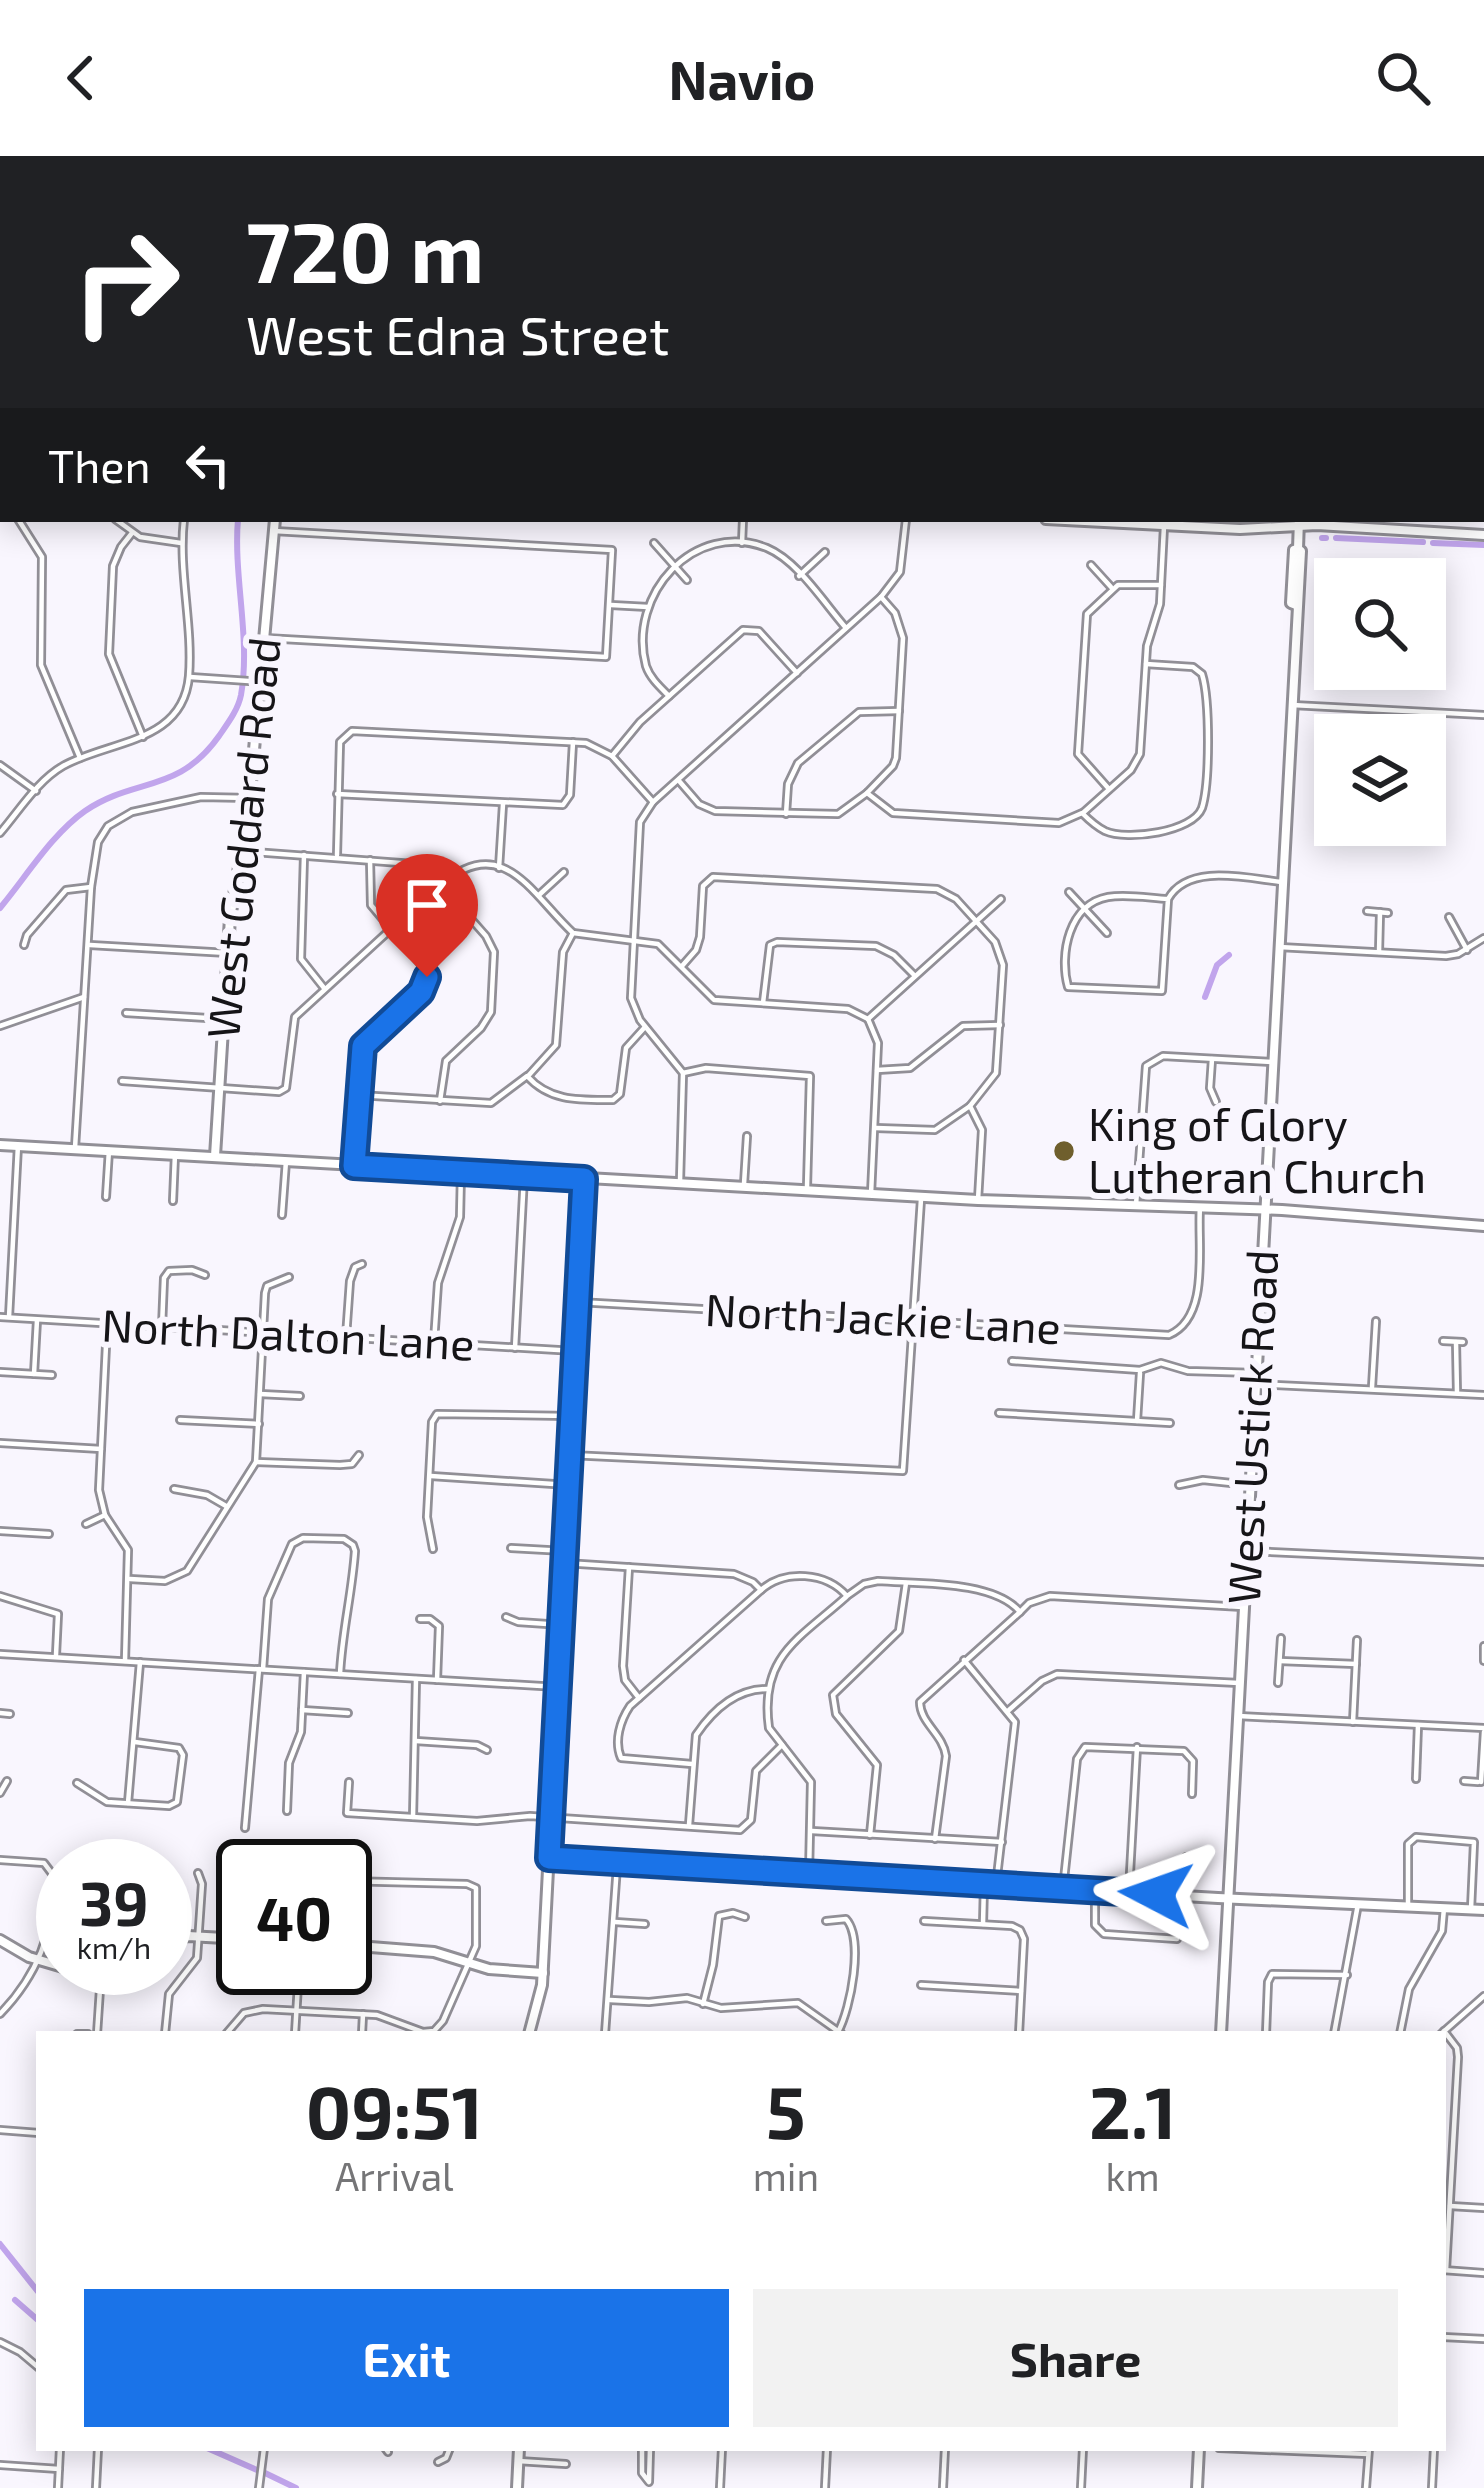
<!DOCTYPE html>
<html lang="en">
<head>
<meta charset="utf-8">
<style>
	body { margin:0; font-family:"Exo 2",sans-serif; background:#f2f2f2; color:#202124; height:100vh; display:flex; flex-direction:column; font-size:45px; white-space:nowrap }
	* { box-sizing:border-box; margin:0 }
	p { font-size:39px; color:#757577 }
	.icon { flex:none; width:66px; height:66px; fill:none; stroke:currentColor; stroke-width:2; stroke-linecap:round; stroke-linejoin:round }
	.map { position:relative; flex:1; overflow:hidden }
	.details { position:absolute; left:36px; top:1875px; width:1410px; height:420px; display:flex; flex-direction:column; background:#fff; border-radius:0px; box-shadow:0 6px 30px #0003 }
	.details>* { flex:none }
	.hud { position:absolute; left:0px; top:0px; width:1485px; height:366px; box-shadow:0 6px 30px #0003; background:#202124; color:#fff; overflow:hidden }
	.tools { position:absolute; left:1314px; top:402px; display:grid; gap:24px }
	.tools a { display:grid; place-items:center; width:132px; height:132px; border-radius:0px; background:#fff; box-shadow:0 6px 30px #0003; font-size:60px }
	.speed { position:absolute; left:36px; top:1683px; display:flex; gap:24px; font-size:60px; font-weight:700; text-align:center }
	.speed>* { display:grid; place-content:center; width:156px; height:156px; border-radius:50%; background:#fff; box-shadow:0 6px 30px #0003; line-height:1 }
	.speed small { font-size:30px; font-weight:400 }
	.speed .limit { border:6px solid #111; border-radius:18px; background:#fff; color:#111 }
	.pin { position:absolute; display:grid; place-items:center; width:102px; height:102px; color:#fff; margin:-123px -51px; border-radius:50% 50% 50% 0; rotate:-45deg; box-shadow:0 0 12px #0007 }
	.pin .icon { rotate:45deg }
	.me { position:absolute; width:132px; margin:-66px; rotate:274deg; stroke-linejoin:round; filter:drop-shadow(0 0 9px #0008) }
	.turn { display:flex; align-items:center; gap:42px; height:252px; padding:0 48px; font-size:54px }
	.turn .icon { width:156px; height:156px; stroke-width:2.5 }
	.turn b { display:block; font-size:84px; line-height:102px }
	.then { display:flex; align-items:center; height:114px; padding:0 48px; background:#0003; gap:24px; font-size:45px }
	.eta { display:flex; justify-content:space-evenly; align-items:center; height:204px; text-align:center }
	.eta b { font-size:72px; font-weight:700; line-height:84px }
	.button { display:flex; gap:24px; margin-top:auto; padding:24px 48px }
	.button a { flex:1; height:138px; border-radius:0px; background:#1a73e8; color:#fff; font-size:48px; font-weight:700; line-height:138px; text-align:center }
	.button a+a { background:#f2f2f2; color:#202124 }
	header { display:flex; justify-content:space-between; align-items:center; height:156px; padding:0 48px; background:#fff; font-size:54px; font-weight:700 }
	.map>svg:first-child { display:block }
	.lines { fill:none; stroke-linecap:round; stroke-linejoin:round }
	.canal { stroke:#c1a5ec; stroke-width:6 }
	.street-casing { stroke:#918f96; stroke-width:10 }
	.secondary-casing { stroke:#918f96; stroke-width:14 }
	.street { stroke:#fff; stroke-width:4.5 }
	.secondary { stroke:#fff; stroke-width:8 }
	.route-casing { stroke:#114b97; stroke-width:30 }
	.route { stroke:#1a73e8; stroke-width:21 }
	.poi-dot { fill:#6f5f2d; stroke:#f9f6fe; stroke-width:4.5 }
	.labels { text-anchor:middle; stroke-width:12; stroke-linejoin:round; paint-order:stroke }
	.street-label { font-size:45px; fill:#161518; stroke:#f9f6fe }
	.poi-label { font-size:45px; fill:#161518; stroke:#f9f6fe; text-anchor:start }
</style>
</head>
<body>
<header><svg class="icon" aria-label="back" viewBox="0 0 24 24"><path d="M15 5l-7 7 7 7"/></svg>Navio<svg class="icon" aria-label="search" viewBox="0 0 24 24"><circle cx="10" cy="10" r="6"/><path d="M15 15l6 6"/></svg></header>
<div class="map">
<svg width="1484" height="2332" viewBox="0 0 1484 2332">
	<rect width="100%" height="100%" fill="#f9f6fe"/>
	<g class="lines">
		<g class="canal">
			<path d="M 333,3 L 334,0"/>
			<path d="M 1322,382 L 1326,382"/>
			<path d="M 1336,382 L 1423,386"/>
			<path d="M 1433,387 L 1484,389"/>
			<path d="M 0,752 C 26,721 52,678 85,655 C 135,621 178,638 219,580 C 228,567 238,554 241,539 C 251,482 233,421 238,363"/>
			<path d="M 1205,841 L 1217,809 L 1229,799"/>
			<path d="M 0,2088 L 39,2137"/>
			<path d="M 15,2144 L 39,2165"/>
			<path d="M 207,2292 L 257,2314"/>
			<path d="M 265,2317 L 296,2332"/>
		</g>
		<g class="street-casing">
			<g id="street">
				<path d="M 1146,0 L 1146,3"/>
				<path d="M 1214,0 L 1214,3"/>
				<path d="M 104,3 L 106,0"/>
				<path d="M 292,3 L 293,0"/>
				<path d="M 1012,3 L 1012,0"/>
				<path d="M 1078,3 L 1078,0"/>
				<path d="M 0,128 L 3,121"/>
				<path d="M 1482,215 L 1484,215"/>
				<path d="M 0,354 L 3,352"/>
				<path d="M 18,363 L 42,401 L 41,509 L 80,602"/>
				<path d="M 115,363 L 140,381 L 181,387"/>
				<path d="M 132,377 L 121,391 L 113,410 L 109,498 L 143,581"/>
				<path d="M 654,387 L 687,424"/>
				<path d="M 742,387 L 743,363"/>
				<path d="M 1091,409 L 1111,431"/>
				<path d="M 799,420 L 825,396"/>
				<path d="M 611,449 L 648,451"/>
				<path d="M 265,482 L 606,501 L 612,394 L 274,375"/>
				<path d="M 190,521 L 262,526"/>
				<path d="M 669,540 C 660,531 650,522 646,510 C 627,439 694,363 767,392 C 798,405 824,447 846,472"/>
				<path d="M 1292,549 L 1484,559"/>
				<path d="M 612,600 L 640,566 L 743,474 L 759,475 L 797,517"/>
				<path d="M 0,609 L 36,635"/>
				<path d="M 680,626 L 699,648 L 715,655 L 838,658 L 867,637 L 893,610 L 896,602 L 903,482 L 895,457 L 881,441"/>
				<path d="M 1109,633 L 1078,598 L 1087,458 L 1118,429 L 1161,429"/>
				<path d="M 867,637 L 893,657 L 1059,667 L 1082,657 C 1089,664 1097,671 1105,675 C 1127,685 1193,676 1202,652 C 1210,627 1210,544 1202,518 L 1193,511 L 1146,508"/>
				<path d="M 337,638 L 563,649 L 570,639 L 573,586"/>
				<path d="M 1084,656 L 1131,614 L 1140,598 L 1147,490 L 1160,448 L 1164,370"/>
				<path d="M 786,658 L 788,628 L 798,607 L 859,556 L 899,555"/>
				<path d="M 0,677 C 19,655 37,625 63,610 C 109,584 183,588 189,520 C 193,468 178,415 184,363"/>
				<path d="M 242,695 L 414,708 L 441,729 L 486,780 L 494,796 L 491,856 L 481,872 L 446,905 L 440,945"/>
				<path d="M 304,699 L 301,803 L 324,832"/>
				<path d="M 337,699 L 340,586 L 352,575 L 586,587 L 612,600 L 653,646"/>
				<path d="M 499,712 L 503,648"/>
				<path d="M 441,729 C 503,675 532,739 573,777 L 658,788 L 714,844 L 848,853 L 868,863"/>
				<path d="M 1069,736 L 1107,777"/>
				<path d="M 539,739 L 564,716"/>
				<path d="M 1168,743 L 1162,835 L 1068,831 C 1059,798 1069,748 1108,741 C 1127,738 1149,742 1168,743 C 1188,707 1246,722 1281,726"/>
				<path d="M 1367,755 L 1388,757"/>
				<path d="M 1449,761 L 1467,794"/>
				<path d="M 24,789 L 27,779 L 66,734 L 91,731"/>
				<path d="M 90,789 L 228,797"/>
				<path d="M 1279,791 L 1446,800 L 1458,798 L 1484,782"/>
				<path d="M 1379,796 L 1380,756"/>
				<path d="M 682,810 L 696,794 L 700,781 L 703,730 L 713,721 L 937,733 L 956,743 L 995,786 L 1003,809 L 996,917 L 970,950 L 982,974 L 978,1044"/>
				<path d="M 763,847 L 770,789 L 777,786 L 876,790 L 894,799 L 915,820"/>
				<path d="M 126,857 L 224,863"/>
				<path d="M 868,863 L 1001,743"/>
				<path d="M 868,863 L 878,887 L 871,1038"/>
				<path d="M 0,870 L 84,841"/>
				<path d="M 1212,903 L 1210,932 L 1216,946"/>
				<path d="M 877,914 L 910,912 L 963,870 L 1000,869"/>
				<path d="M 683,917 L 706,912 L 810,920 L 807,1031"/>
				<path d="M 529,919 L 556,889 L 563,796 L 573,777"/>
				<path d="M 122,925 L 279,936 L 286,932 L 295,861 L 391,773"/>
				<path d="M 358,939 L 491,947 L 527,920 C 550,946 580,944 613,944 L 620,938 L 626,892 L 645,871"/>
				<path d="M 876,972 L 935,974 L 970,950"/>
				<path d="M 75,992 L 91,731 L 98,686 L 108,670 L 132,656 L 201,641 L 250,642"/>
				<path d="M 354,1009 L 363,890 L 421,836 L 427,821 L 423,811 L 371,749 L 370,704"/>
				<path d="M 680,1025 L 683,917 L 640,864 L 631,842 L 640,666 L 653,646 L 881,441 L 900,416 L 906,363"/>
				<path d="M 744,1028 L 747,980"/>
				<path d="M 106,1041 L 109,994"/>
				<path d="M 173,1045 L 175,998"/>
				<path d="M 1136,1049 L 1146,910 L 1163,900 L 1272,906"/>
				<path d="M 282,1059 L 286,1005"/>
				<path d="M 578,1146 L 1169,1179 C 1211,1161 1197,1089 1200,1051"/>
				<path d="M 0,1161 L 575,1195"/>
				<path d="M 9,1161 L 18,989"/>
				<path d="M 107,1169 L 99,1334 L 105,1359 L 128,1394 L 125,1505"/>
				<path d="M 162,1171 L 164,1122 L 169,1115 L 192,1114 L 205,1119"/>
				<path d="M 346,1181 L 350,1125 L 355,1111 L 362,1108"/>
				<path d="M 1443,1185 L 1463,1186"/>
				<path d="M 434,1186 L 438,1127 L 460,1061 L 461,1016"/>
				<path d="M 1456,1186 L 1457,1237"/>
				<path d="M 515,1192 L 524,1020"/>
				<path d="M 1012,1205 L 1140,1214 L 1161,1207 L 1188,1215 L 1256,1217"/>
				<path d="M 0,1216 L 52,1219"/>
				<path d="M 34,1218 L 37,1164"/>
				<path d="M 1256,1228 L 1484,1239"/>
				<path d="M 1372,1231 L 1376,1165"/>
				<path d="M 260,1238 L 300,1240"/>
				<path d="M 999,1257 L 1170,1267"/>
				<path d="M 180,1264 L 259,1268"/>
				<path d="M 1137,1265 L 1140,1217"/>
				<path d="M 0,1287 L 101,1293"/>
				<path d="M 570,1299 L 903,1315 L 921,1043"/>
				<path d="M 256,1306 L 340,1309 L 352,1308 L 359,1299"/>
				<path d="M 431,1320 L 569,1329"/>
				<path d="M 1179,1329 L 1203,1324 L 1250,1329"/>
				<path d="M 174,1333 L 207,1339 L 226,1350"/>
				<path d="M 86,1368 L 105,1359"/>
				<path d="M 0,1375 L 49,1378"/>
				<path d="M 511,1392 L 565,1395"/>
				<path d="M 433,1393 L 427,1361 L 432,1266 L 437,1258 L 569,1260"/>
				<path d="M 1250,1395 L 1484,1406"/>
				<path d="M 565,1407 L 734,1418 L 753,1426 L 761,1434 C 785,1413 826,1416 847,1440 L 864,1428 L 878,1425 C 917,1428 994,1424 1020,1456 L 1029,1447 L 1050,1440 L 1243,1451"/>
				<path d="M 629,1411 L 623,1510 L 625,1524 L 639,1542"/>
				<path d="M 130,1423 L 165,1425 L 187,1415 L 256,1306 L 265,1137 L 267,1130 L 289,1121"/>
				<path d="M 0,1440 L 58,1458 L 56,1499"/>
				<path d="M 506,1461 L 518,1466 L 562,1469"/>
				<path d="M 420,1463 L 430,1463 L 439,1470 L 437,1524"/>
				<path d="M 1484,1490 L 1484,1505"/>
				<path d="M 0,1498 L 558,1531"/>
				<path d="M 964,1504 L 1015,1566 L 996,1729"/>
				<path d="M 1280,1505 L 1356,1508"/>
				<path d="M 263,1513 L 268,1443 L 292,1388 L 303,1382 L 344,1383 L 353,1389 L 355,1395 C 352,1438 342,1476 340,1518"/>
				<path d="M 1278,1527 L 1281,1482"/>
				<path d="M 302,1554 L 348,1557"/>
				<path d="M 1009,1554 L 1042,1525 L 1057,1518 L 1239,1527"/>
				<path d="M 0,1557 L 10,1558"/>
				<path d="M 1238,1560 L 1484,1572"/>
				<path d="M 1353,1566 L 1357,1484"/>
				<path d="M 416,1585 L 477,1589 L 487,1594"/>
				<path d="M 692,1608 L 621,1602 C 614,1585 620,1565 630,1550 L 761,1434"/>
				<path d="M 1416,1623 L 1418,1569"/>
				<path d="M 1464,1625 L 1478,1626"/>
				<path d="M 349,1626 L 347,1657 L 477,1665 L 530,1660 L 740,1674 L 751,1664 L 756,1615 L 782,1589"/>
				<path d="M 1481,1626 L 1484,1576"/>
				<path d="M 77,1627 L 107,1646 L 169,1650 L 177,1646 L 183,1599 L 179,1592 L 135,1586"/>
				<path d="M 0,1637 L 7,1625"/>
				<path d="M 128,1647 L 140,1506"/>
				<path d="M 287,1655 L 289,1607 L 301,1576 L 304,1516"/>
				<path d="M 413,1661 L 416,1523"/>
				<path d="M 689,1669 L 696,1579 C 713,1554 736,1533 767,1533"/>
				<path d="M 245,1672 L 259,1513"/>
				<path d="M 812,1675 L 1002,1686"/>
				<path d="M 870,1679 L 877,1609 L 836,1558 L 833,1539 L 899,1475 L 906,1427"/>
				<path d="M 935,1683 L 946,1600 C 943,1578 920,1567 920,1546 L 1020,1456"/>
				<path d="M 0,1704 L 44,1707 L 56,1723 C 53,1776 38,1819 0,1858"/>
				<path d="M 809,1718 L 811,1626 L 769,1572 C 759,1500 799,1483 846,1441"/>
				<path d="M 1063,1733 L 1077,1603 L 1085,1591 L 1184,1595 L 1193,1605 L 1192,1638"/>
				<path d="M 1095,1735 L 1095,1769 L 1104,1778 L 1177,1783"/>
				<path d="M 1129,1735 L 1137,1591"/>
				<path d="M 1184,1740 L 1186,1701"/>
				<path d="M 1408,1750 L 1408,1688 L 1416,1681 L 1474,1686 L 1471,1753"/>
				<path d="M 826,1765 L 846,1763 C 864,1783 851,1852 838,1876"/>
				<path d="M 924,1765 L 1012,1770 L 1020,1774 L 1024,1783 L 1019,1878"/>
				<path d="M 615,1766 L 645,1768"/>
				<path d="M 983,1768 L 984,1728"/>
				<path d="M 921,1829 L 1021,1835"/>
				<path d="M 610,1844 L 649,1846 L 687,1842 L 721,1852 L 798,1847 L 842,1878"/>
				<path d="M 703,1848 L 713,1809 L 719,1760 L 733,1757 L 745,1761"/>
				<path d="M 1444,1875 L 1457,1892 L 1458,1901 L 1446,2114"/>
				<path d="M 77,1878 L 88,1878"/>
				<path d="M 97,1878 L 101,1818"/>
				<path d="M 165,1878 L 169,1838 L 197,1802 L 202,1728 L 198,1717"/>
				<path d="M 226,1878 L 244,1857 L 263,1853 L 377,1859 L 423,1876 L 434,1875 L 443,1865 L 476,1790 L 476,1732 L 467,1728 L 345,1725"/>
				<path d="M 295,1878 L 299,1812"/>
				<path d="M 362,1878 L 363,1858"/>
				<path d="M 605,1878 L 617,1710"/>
				<path d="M 1266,1878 L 1268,1826 L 1272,1818 L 1347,1819"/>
				<path d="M 1334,1878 L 1358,1748"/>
				<path d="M 1400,1878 L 1409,1833 L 1442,1775 L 1444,1752"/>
				<path d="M 1441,1878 L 1484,1840"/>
				<path d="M 0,1974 L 39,1977"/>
				<path d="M 1450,2050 L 1484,2052"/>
				<path d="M 1443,2114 L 1484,2117"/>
				<path d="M 1443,2181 L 1484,2183"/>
				<path d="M 0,2186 L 20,2196 L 39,2212"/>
				<path d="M 385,2292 L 388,2296"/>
				<path d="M 642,2292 L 642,2317 L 649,2326 L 650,2292"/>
				<path d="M 1219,2292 L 1368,2298"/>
				<path d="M 518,2305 L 566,2308"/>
				<path d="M 438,2306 L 446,2302 L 450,2292"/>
				<path d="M 0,2309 L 59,2313"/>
				<path d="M 58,2332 L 60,2292"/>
				<path d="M 96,2332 L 98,2292"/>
				<path d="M 259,2332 L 264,2292"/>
				<path d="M 720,2332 L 722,2292"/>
				<path d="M 825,2332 L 827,2292"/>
				<path d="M 943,2332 L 945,2292"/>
				<path d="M 1081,2332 L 1083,2292"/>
				<path d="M 1366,2332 L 1369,2292"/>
				<path d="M 1432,2332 L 1434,2292"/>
			</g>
		</g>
		<g class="secondary-casing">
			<g id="secondary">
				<path d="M 366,3 L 367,0"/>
				<path d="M 1319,3 L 1319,0"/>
				<path d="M 1046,363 L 1240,373 L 1317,369 L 1484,379"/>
				<path d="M 1296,449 L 1291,447 L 1294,394 L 1298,393"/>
				<path d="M 0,989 L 978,1044 L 1282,1054 L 1484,1070"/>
				<path d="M 215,1000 L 230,762 L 248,660 L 275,363"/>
				<path d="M 549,1703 L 1218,1742 L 1484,1754"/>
				<path d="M 0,1784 L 29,1801 L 63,1811"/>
				<path d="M 165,1786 L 188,1780 L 243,1783"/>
				<path d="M 345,1789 L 434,1796 L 489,1813 L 543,1817"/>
				<path d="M 67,1812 L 101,1815 L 124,1812"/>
				<path d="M 529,1878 L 542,1829 L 584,1023"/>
				<path d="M 1221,1878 L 1301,395 L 1298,393 L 1299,363"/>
				<path d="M 517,2332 L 519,2292"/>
				<path d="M 1197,2332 L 1199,2292"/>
			</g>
		</g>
		<use href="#street" class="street"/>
		<use href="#secondary" class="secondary"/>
	</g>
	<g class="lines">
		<g class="route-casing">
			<path id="route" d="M 427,821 L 421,836 L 363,890 L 354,1010 L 584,1023 L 549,1702 L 1156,1738"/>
		</g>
		<use href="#route" class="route"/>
	</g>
	<circle class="poi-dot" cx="1064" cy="995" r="12"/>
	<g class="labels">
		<g class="street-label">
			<text transform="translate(244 682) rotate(-84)" y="16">West Goddard Road</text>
			<text transform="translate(883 1163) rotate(3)" y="16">North Jackie Lane</text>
			<text transform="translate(288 1179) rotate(3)" y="16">North Dalton Lane</text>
			<text transform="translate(1253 1271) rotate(-87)" y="16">West Ustick Road</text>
		</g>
		<g class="poi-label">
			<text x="1088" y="985">King of Glory<tspan x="1088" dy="52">Lutheran Church</tspan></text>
		</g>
	</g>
</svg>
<div class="tools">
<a><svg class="icon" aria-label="search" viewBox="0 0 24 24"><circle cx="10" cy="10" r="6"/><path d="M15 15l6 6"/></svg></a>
<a><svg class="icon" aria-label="layers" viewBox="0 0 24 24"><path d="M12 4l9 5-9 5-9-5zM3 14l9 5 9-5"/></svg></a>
</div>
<div class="speed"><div>39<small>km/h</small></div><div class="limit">40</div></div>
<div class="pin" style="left:427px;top:821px;background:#d93025"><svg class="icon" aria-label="arrive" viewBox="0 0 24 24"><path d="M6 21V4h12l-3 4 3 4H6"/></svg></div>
<svg class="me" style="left:1156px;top:1738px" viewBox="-20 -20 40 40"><path d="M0-17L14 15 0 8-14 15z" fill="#1a73e8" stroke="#fff" stroke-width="4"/></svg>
<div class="hud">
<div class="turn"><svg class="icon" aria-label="right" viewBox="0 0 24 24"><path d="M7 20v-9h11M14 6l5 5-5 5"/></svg><div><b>720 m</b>West Edna Street</div></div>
<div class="then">Then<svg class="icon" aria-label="left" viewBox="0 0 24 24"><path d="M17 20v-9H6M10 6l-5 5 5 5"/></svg></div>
</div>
<section class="details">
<div class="eta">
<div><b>09:51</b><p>Arrival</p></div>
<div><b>5</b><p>min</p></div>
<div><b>2.1</b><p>km</p></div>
</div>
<div class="button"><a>Exit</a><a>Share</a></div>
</section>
</div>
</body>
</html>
